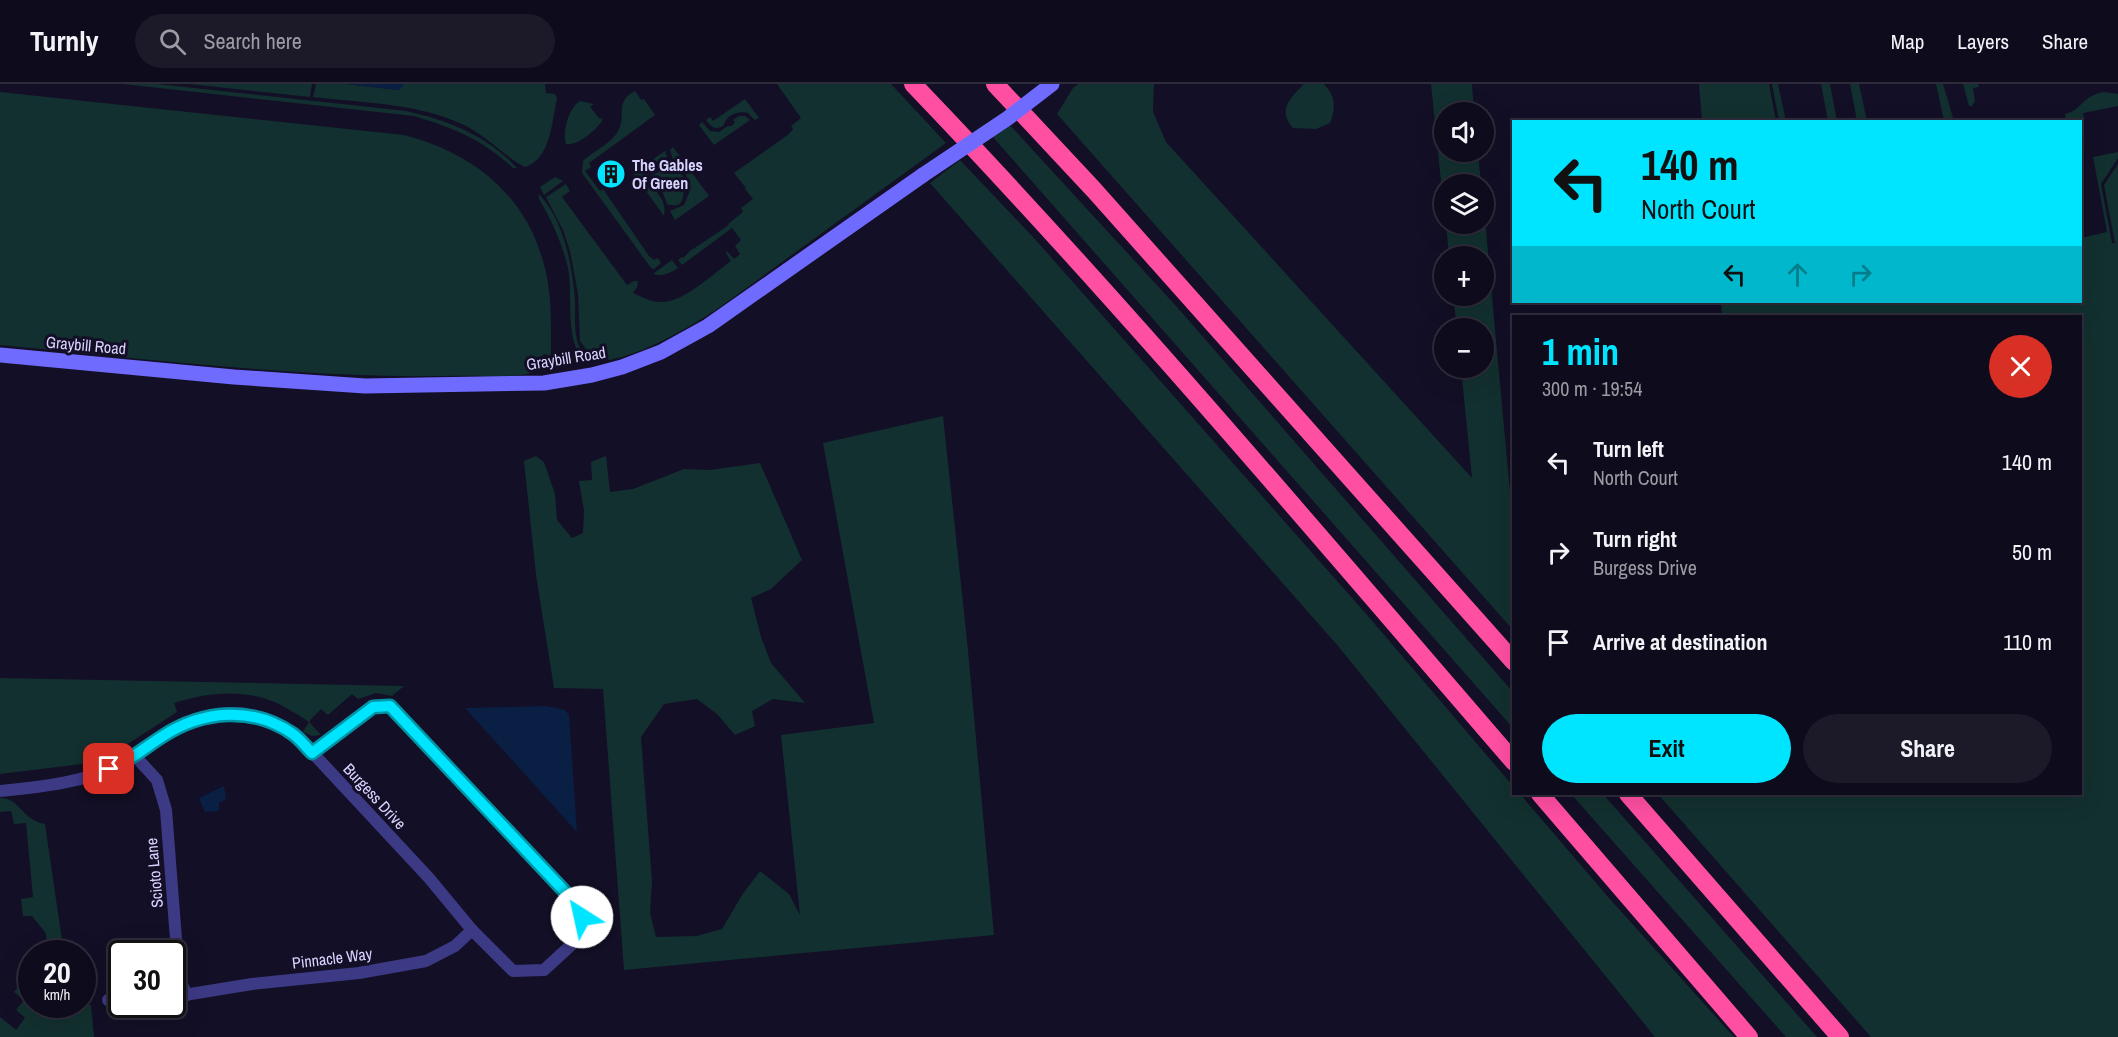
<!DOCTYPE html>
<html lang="en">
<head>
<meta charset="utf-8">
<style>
	body { margin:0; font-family:"Archivo Narrow",sans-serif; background:#1c1929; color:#f1f3f6; height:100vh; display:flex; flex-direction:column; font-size:22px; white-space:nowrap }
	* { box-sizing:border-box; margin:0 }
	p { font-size:20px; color:#9b9ba3 }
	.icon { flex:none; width:33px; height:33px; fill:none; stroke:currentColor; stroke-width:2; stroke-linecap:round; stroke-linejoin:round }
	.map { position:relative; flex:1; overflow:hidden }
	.side { position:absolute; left:1512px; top:231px; width:570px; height:480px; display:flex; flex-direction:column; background:#0e0b1c; border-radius:0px; box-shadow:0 6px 24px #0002,0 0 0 2px #2e2b3b }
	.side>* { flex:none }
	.top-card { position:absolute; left:1512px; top:36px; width:570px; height:183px; border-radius:0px; box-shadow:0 6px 24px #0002,0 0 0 2px #2e2b3b; background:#00e5ff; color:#111; overflow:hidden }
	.fabs { position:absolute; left:1434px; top:18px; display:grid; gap:12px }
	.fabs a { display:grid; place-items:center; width:60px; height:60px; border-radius:50%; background:#0e0b1c; box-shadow:0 6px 24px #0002,0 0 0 2px #2e2b3b; font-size:30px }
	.speed { position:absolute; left:18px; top:856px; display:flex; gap:12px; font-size:30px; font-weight:700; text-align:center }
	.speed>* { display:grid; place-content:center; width:78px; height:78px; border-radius:50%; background:#0e0b1c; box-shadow:0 6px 24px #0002,0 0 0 2px #2e2b3b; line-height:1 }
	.speed small { font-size:15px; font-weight:400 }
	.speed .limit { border:3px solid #111; border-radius:9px; background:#fff; color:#111 }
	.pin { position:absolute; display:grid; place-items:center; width:51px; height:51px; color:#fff; margin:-26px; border-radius:12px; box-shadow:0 3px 9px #0006 }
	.me { position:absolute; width:66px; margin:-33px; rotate:325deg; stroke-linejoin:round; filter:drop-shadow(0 0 4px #0008) }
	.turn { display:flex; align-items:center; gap:21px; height:126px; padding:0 30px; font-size:27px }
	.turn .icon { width:78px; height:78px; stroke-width:2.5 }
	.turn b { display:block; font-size:42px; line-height:51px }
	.lanes { display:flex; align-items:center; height:57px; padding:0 30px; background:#0003; justify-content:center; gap:30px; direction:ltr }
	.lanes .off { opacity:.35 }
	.round { display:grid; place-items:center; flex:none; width:63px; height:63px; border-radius:32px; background:#1c1929 }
	.overview { display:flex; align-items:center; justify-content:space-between; height:102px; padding:0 30px }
	h1 { font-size:36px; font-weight:700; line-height:45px; color:#00e5ff }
	.action { display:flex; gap:12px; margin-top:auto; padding:12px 30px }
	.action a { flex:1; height:69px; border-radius:36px; background:#00e5ff; color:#111; font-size:24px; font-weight:700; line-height:69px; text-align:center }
	.action a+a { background:#1c1929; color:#f1f3f6 }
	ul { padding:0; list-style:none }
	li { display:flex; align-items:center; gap:18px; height:90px; padding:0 30px }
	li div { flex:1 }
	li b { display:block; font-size:22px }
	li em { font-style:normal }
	header { display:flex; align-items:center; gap:36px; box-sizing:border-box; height:84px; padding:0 30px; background:#0e0b1c; border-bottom:2px solid #2e2b3b }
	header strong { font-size:28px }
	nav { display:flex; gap:33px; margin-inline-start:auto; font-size:21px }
	.search { width:420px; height:54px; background:#1c1929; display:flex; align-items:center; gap:15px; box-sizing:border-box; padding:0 21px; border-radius:33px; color:#9b9ba3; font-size:22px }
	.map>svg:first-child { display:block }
	.green { fill:#12302f }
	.water { fill:#0a1f44 }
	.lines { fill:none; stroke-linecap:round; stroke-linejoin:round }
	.street { stroke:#3d3a85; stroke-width:12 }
	.secondary { stroke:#6f6bff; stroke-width:15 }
	.highway { stroke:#ff4fa3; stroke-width:18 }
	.secondary-bridge { stroke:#6f6bff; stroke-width:15 }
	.route-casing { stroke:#0095a6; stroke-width:15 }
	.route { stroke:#00e5ff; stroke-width:10 }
	.labels { text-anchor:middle; stroke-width:6; stroke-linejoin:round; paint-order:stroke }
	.poi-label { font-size:16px; font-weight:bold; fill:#d9d4ff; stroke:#130f26; text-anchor:start }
	.street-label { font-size:16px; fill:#d9d4ff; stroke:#130f26 }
</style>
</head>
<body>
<header>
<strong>Turnly</strong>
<div class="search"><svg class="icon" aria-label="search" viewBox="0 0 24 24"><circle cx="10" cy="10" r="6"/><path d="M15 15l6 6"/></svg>Search here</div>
<nav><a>Map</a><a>Layers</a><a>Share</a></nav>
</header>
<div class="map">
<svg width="2118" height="953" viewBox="0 0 2118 953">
	<rect width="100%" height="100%" fill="#130f26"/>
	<g class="green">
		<path d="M 123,0 L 157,0 L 406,27 C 448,36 488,52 517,84 L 513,84 C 483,56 454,44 414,32 Z"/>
		<path d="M 190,0 L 312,0 L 310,13 Z"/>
		<path d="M 316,0 L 346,0 L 399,6 L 404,0 L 545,0 L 546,9 L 555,10 L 557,14 C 552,37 551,75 525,83 C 505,73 488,53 464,41 C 418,19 364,19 313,13 Z"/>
		<path d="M 777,0 L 891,0 L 946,59 L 727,218 C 701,237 617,289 585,274 L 589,269 L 580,257 L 578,210 L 570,167 L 563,146 L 546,113 L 566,100 L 570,107 L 562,113 L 627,201 L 634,197 L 638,197 L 637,203 L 633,209 C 642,213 650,218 661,218 C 683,219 713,190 731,177 L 726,169 L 727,167 L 734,175 L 740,170 L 735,162 L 741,156 L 732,144 L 682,181 L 678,176 L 682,173 L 683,174 L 690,167 L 729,141 L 728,140 L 743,128 L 741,124 L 753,115 L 745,105 L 746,104 L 734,89 L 789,50 L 793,45 L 791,42 L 801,34 Z"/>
		<path d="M 1078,0 L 1154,0 L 1153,28 L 1166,58 L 1472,394 L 1461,284 L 1484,284 L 1484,244 L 1457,244 L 1453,212 L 1484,212 L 1484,172 L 1449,172 L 1446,140 L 1484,140 L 1484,125 L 1513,441 L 1513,546 L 1057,30 L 1073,4 Z"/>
		<path d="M 1304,0 L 1324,0 C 1336,13 1336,24 1330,39 L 1316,45 L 1293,44 C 1277,26 1290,14 1304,0 Z"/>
		<path d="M 1431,0 L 1472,0 L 1474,28 L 1444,28 L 1444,68 L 1478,68 L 1481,100 L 1444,100 L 1444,127 Z"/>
		<path d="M 1699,0 L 1769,0 L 1776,37 L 1702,37 Z"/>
		<path d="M 1772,0 L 1778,0 L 1786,37 L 1779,37 Z"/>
		<path d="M 1821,0 L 1830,0 L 1837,37 L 1828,37 Z"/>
		<path d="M 1850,0 L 1859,0 L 1867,37 L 1857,37 Z"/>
		<path d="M 1936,0 L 1943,0 L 1954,37 L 1944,37 Z"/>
		<path d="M 1963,0 L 1978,0 L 1979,3 L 1973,4 L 1975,17 L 1972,22 L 1969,22 Z"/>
		<path d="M 635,7 L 641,16 L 644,15 L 655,31 L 589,79 L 591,83 L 585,87 L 600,107 L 603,105 L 649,172 L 654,176 L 658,174 L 661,179 L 654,185 L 651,184 L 582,89 L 583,77 C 593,67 609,61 617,49 C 628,33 613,18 635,7 Z"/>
		<path d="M 0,8 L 404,51 C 471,68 524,109 543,177 C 552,206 551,238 551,269 L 550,272 L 544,270 L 542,272 L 548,276 C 544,281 540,286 534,288 C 515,295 470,291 448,292 C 299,294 148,275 0,261 Z"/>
		<path d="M 2104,8 L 2118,10 L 2118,22 L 2083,29 L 2084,34 L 2066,36 L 2065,30 C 2081,27 2083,11 2104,8 Z"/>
		<path d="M 745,15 L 759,34 L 755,36 L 748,29 C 738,26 725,32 724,41 C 716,47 711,43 706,36 L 710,33 L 713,37 Z"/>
		<path d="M 580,17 L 594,20 L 590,23 L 600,35 L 602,34 L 602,37 C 596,46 578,62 566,60 C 562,48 569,23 580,17 Z"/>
		<path d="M 739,32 L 745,32 L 750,36 L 714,61 L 699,41 L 702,38 L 710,47 L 719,48 L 728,42 L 732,42 L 735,38 L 733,36 Z"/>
		<path d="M 1009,40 L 1177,223 L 1513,608 L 1513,644 L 992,52 Z"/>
		<path d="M 673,63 L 709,112 L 675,136 L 670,127 L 684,121 L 689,109 L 686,90 C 675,78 675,83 670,66 Z"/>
		<path d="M 665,67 L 667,73 L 665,80 L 660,84 L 650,86 L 647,94 C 653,106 668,116 664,132 L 633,89 Z"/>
		<path d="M 2118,68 L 2118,74 L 2101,100 L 2112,159 L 2115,159 L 2104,101 L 2118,80 L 2118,953 L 1871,953 L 1658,710 L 2080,710 L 2080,232 L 1999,232 L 1991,231 L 1985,232 L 1722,232 L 1721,218 L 2080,218 L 2081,154 L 2107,148 L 2093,73 Z"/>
		<path d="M 960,76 L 1034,154 L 1368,532 L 1513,702 L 1514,710 L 1520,710 L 1609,814 L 1734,953 L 1655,953 L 1338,562 L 930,99 Z"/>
		<path d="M 670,82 C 674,85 679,88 682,91 C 685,95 684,96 684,100 C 683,112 685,126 667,120 L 663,109 L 651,96 L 651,92 Z"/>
		<path d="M 555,93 L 563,97 L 544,111 L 540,103 Z"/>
		<path d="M 539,110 C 564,137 572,180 575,215 C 576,233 572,254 583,269 L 581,271 C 565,254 573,207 568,184 C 562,159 552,137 539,115 Z"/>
		<path d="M 672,176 L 678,184 C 670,189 662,193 653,190 Z"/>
		<path d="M 943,332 L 967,556 L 994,851 L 624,886 L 603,605 L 554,604 L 536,491 L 524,377 L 536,372 L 544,378 L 555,410 L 557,436 L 572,454 L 583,449 L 584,427 L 579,397 L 592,396 L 591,378 L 606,372 L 610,408 L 633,405 L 684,385 L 710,386 L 760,379 L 802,476 L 771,505 L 751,514 L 761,553 L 771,579 L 805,619 L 773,615 L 752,627 L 755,642 L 735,651 L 717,630 L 697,615 L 664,620 L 641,653 L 652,797 L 650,829 L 656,853 L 696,852 L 722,845 L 742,811 L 760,787 L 789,810 L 800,831 L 781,651 L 874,639 L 823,359 Z"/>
		<path d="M 0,594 L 404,602 L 392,612 L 376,609 L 358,615 L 352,610 L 328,631 L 321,625 L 310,636 L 310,639 L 321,651 L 312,652 L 303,648 L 309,638 C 300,632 290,626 281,621 C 247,604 208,608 174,619 L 177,628 L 117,667 L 82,680 L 0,690 Z"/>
		<path d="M 1571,710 L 1603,710 L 1817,953 L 1786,953 Z"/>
		<path d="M 0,714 C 21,714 20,735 45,740 L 64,870 L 44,870 L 49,863 L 45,848 L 32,832 L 23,832 L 21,815 L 33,813 L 26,739 L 14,740 L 11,727 L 0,728 Z"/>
		<path d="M 31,886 L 32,921 L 82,921 L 83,917 L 91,921 L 94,953 L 0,953 L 0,933 L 16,946 L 25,934 L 16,926 L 24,916 L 14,908 Z"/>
	</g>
	<g class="water">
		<path d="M 346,0 L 404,0 L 399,6 Z"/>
		<path d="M 546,622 L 565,626 L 569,631 L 577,748 L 465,624 Z"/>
		<path d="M 224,702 L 226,715 L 219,719 L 219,727 L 205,728 L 199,714 Z"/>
	</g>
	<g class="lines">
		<g class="street">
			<path d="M 135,672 L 157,696 L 166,726 L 179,894 L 187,911"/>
			<path d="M 0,707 C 42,703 86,698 125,679 C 138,672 150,661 162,652 C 186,636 221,624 250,631 C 265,634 282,643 296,651 L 429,794 L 472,846 L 513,887 L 544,886 L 581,852 L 582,833 L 568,811 L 390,622 L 373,623 L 312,669"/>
			<path d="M 172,913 L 252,900 L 359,889 L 426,877 L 455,862 L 472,846"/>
			<path d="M 108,916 L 122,917"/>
		</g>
		<path class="secondary" d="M 0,271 L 234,293 L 365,302 L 544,299 L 592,291 L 622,283 L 661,268 L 708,242 L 923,91"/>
		<g class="highway">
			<path d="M 913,0 C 1122,218 1317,450 1514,678"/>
			<path d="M 995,0 L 1094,106 L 1514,578"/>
			<path d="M 1540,710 L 1749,953"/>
			<path d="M 1628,710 L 1840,953"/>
		</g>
		<path class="secondary-bridge" d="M 923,91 L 1008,34 L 1052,0"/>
	</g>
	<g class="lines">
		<g class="route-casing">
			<path id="route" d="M 109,685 C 130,677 144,664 163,652 C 203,626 253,622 293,650 C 300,655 306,663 312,669 L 373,623 L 390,622 L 568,811 L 582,833"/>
		</g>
		<use href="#route" class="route"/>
	</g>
	<defs>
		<g id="building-disc" transform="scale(1.5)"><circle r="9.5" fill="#00e5ff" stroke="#130f26"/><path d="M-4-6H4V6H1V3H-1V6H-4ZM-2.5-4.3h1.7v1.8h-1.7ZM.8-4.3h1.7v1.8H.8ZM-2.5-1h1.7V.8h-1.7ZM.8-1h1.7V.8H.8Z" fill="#111"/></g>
	</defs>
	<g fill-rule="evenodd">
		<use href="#building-disc" x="611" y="90"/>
	</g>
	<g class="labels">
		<g class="poi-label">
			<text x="632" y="87">The Gables<tspan x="632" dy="18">Of Green</tspan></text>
		</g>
		<g class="street-label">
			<text transform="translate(86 261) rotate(5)" y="6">Graybill Road</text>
			<text transform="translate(566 274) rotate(-9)" y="6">Graybill Road</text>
			<text transform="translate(375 712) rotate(47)" y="6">Burgess Drive</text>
			<text transform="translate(154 789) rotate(-95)" y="6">Scioto Lane</text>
			<text transform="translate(332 874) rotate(-7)" y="6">Pinnacle Way</text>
		</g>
	</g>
</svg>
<div class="fabs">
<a><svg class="icon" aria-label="sound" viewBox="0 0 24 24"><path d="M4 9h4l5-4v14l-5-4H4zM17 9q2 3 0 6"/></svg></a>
<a><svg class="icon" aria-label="layers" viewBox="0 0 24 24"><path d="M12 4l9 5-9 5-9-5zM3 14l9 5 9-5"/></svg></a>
<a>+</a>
<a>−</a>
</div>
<div class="speed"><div>20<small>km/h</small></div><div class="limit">30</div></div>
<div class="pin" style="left:109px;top:685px;background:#d93025"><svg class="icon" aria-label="arrive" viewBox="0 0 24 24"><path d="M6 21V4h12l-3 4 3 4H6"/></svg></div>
<svg class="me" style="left:582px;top:833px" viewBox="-20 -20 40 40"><circle r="19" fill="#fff"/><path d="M0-13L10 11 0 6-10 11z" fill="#00e5ff"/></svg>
<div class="top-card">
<div class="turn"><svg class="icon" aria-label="left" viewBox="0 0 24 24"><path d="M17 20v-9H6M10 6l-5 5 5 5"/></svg><div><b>140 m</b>North Court</div></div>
<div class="lanes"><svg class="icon" aria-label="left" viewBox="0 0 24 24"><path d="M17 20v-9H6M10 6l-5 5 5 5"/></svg><svg class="icon off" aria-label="ahead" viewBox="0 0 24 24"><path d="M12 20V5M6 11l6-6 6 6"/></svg><svg class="icon off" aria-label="right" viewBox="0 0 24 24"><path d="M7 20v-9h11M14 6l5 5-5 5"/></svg></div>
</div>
<section class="side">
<div class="overview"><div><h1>1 min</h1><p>300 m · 19:54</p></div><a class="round" style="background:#d93025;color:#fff"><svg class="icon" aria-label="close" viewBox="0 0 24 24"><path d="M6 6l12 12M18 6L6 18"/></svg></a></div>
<ul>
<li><svg class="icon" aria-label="left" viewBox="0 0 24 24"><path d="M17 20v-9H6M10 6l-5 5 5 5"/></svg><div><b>Turn left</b><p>North Court</p></div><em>140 m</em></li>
<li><svg class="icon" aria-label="right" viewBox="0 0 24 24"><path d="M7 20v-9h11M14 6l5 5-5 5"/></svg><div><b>Turn right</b><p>Burgess Drive</p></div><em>50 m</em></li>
<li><svg class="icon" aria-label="arrive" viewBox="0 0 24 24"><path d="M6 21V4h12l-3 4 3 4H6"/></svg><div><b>Arrive at destination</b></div><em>110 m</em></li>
</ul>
<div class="action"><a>Exit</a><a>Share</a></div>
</section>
</div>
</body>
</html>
